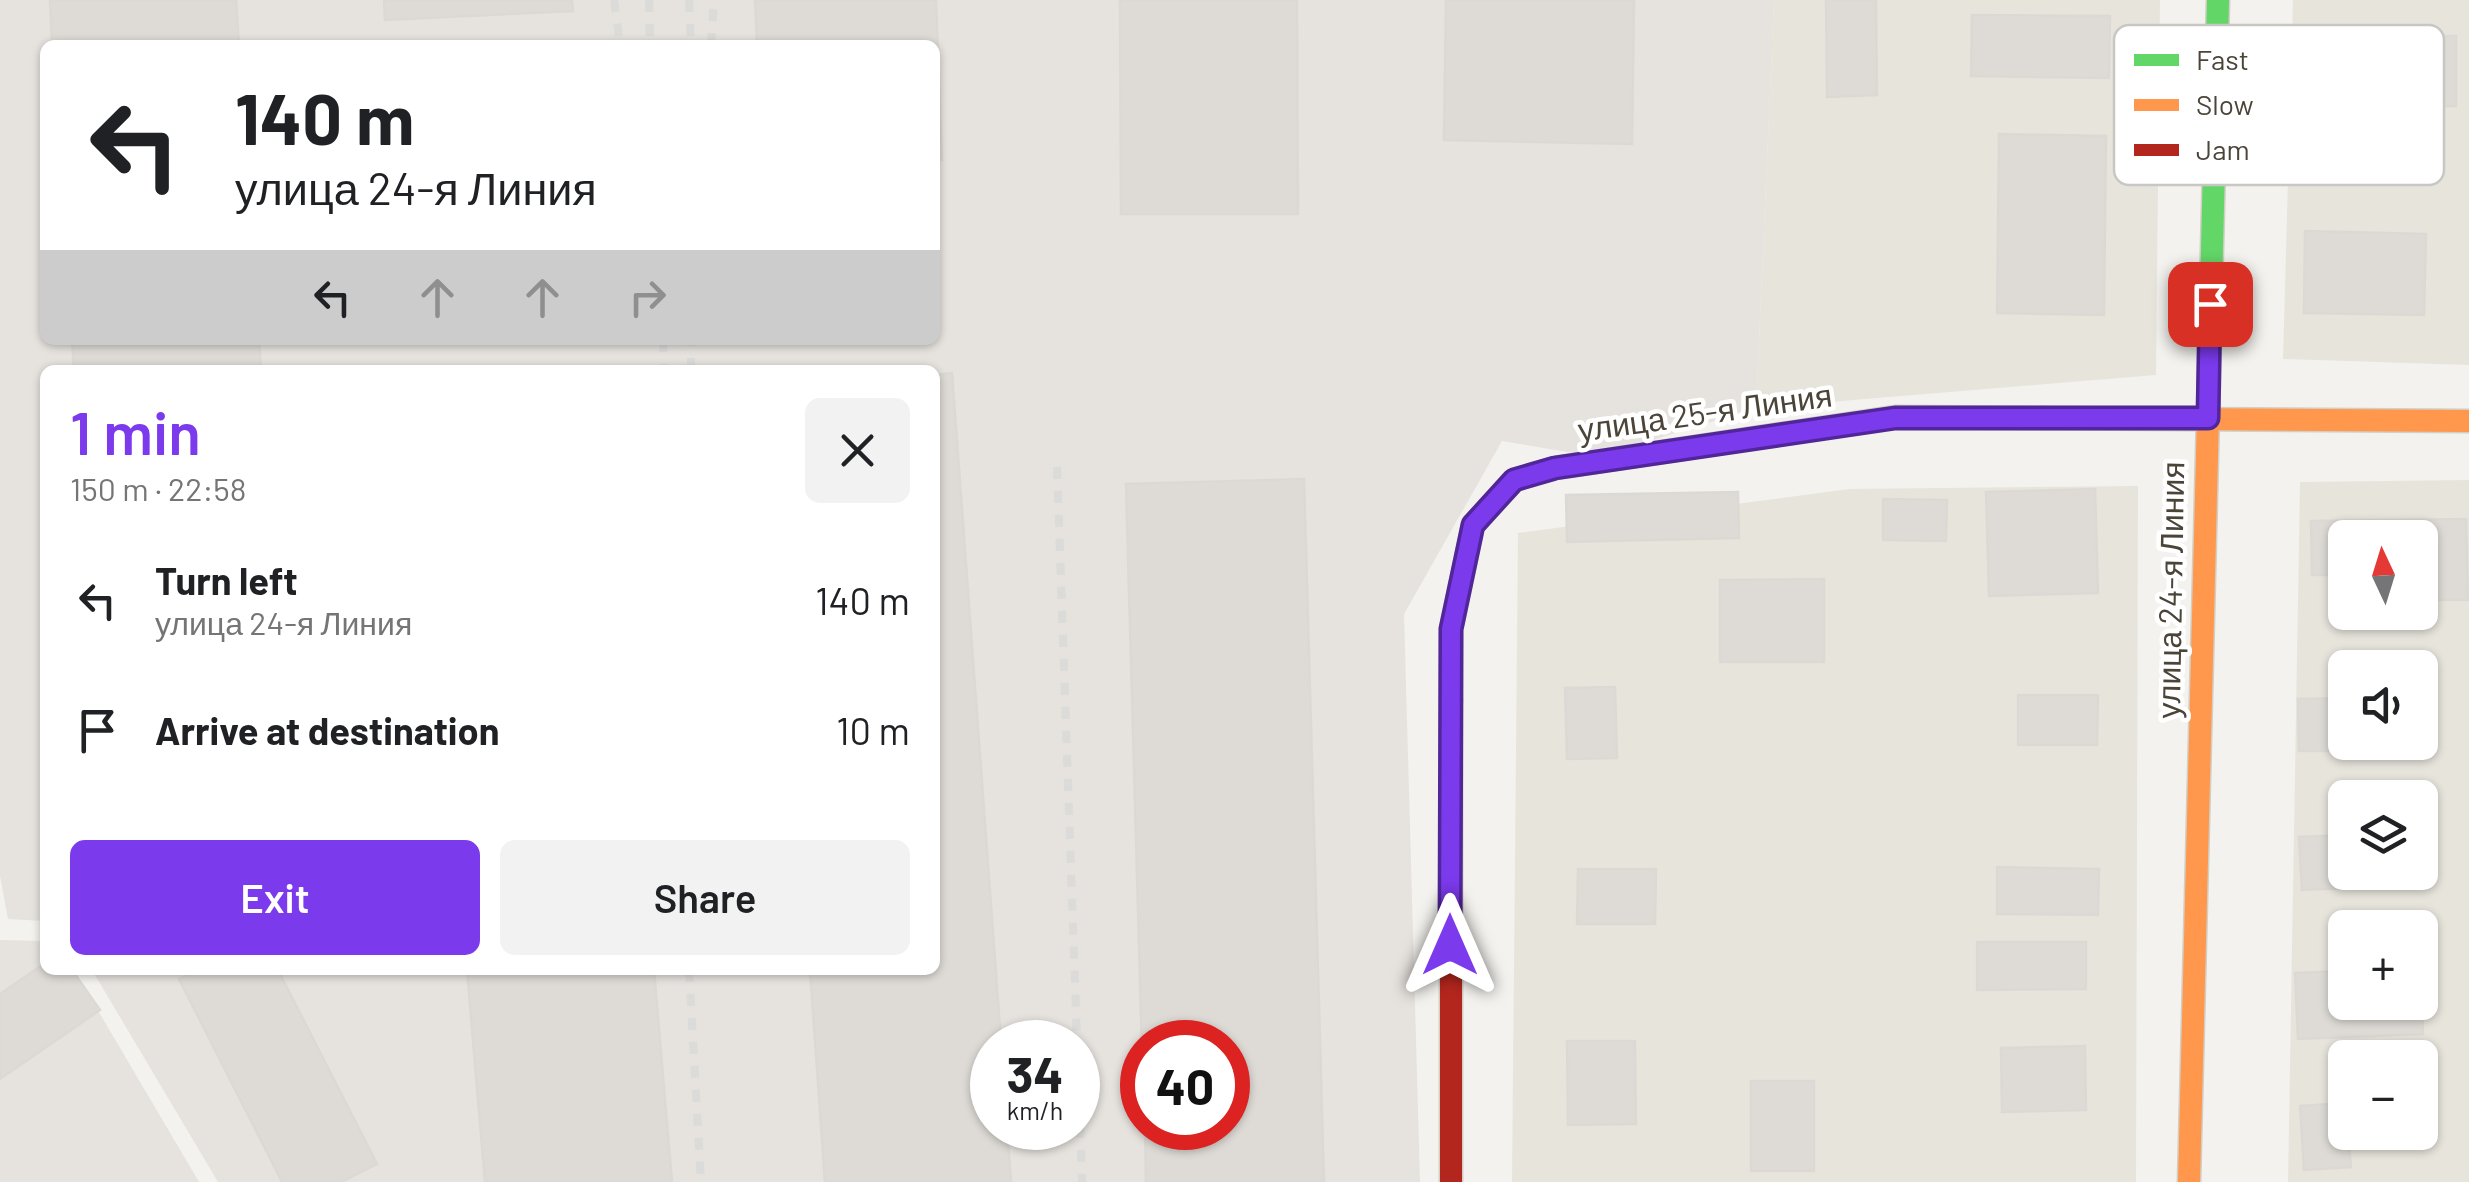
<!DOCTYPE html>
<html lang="en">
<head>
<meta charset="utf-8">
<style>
	body { margin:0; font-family:Barlow,sans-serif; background:#f2f2f2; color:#202124; height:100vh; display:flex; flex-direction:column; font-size:38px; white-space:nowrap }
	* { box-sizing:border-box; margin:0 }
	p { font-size:32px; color:#757577 }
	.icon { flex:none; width:55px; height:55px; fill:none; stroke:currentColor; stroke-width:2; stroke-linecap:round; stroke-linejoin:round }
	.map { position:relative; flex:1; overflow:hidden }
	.drawer { position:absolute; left:40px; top:365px; width:900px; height:610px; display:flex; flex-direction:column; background:#fff; border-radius:15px; box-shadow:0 2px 8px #0004 }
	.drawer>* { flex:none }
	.hud { position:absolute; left:40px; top:40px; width:900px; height:305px; border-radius:15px; box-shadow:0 2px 8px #0004; background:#fff; color:#202124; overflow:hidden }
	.needle { width:65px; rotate:356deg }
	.tools { position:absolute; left:2328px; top:520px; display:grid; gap:20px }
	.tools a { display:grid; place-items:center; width:110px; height:110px; border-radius:15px; background:#fff; box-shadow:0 2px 8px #0004; font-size:50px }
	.speed { position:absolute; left:970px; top:1020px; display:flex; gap:20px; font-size:50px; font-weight:700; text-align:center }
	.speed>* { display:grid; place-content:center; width:130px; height:130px; border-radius:50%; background:#fff; box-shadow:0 2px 8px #0004; line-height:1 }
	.speed small { font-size:25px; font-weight:400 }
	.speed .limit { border:15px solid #d22; background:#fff; color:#111 }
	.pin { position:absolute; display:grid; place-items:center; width:85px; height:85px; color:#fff; margin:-42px; border-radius:20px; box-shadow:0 5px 15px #0006 }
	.me { position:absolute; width:110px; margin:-55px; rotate:0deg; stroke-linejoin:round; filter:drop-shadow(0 0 8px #0008) }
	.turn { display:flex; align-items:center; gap:35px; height:210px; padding:0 30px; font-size:45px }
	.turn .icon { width:130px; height:130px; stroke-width:2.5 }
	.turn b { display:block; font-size:70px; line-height:85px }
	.lanes { display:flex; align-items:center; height:95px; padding:0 30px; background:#0003; justify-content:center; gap:50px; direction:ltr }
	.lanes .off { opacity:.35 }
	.round { display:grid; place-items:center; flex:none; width:105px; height:105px; border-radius:15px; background:#f2f2f2 }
	.head { display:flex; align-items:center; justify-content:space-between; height:170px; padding:0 30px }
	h1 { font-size:60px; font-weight:600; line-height:75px; color:#7c3aed }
	.primary-button { display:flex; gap:20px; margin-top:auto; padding:20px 30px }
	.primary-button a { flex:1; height:115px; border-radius:15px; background:#7c3aed; color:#fff; font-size:40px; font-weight:600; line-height:115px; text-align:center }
	.primary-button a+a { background:#f2f2f2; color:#202124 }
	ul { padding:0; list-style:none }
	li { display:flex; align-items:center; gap:30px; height:130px; padding:0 30px }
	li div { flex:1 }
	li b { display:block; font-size:38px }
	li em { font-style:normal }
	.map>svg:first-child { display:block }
	.residential { fill:#e7e4dc; fill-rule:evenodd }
	.industrial { fill:#e6e2de; fill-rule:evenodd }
	.building { fill:#dedbd6; stroke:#dcd9d4; stroke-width:2.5 }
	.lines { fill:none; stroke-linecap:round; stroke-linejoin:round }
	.fast-casing { stroke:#d3cfc5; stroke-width:25 }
	.slow-casing { stroke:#d3cfc5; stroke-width:25 }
	.jam-casing { stroke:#d3cfc5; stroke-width:25 }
	.fast { stroke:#63d668; stroke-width:22 }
	.slow { stroke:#ff974d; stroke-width:22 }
	.jam { stroke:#b3261e; stroke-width:22 }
	.rail { stroke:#dbdbda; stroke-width:8; stroke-dasharray:12 12; stroke-linecap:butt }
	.route-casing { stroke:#51269a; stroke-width:25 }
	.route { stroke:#7c3aed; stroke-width:18 }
	.labels { text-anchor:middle; stroke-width:9; stroke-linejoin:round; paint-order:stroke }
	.street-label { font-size:32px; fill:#4b4439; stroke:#fff }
	.key { fill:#fff; stroke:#c9c7c4; stroke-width:2.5 }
	.key-label { font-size:28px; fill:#4b4439 }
</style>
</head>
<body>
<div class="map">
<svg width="2469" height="1182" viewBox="0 0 2469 1182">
	<rect width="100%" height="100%" fill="#f4f2ee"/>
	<g class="residential">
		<path d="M 1774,0 L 2160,0 L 2156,375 L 1756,408 Z"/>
		<path d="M 2293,0 L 2469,0 L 2469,365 L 2283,359 Z"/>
		<path d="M 2469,480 L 2469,1182 L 2288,1182 L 2300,482 ZM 2345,538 L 2420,538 L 2420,612 L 2345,612 ZM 2345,668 L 2420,668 L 2420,742 L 2345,742 ZM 2345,798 L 2420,798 L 2420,872 L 2345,872 ZM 2345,928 L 2420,928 L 2420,1002 L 2345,1002 ZM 2345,1058 L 2420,1058 L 2420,1132 L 2345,1132 Z"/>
		<path d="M 2138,486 L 2136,1182 L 1512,1182 L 1518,533 L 1849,489 Z"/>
	</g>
	<g class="industrial">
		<path d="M 0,0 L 1774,0 L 1756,408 L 1598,457 L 1502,441 L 1404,614 L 1420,1182 L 218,1182 L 92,970 L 935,970 L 935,370 L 45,370 L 45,921 L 8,919 L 0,876 ZM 45,45 L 935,45 L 935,340 L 45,340 ZM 992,1042 L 1078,1042 L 1078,1128 L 992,1128 ZM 1142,1042 L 1228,1042 L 1228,1128 L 1142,1128 Z"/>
		<path d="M 0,940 L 45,941 L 45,970 L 74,970 L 199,1182 L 0,1182 Z"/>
	</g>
	<g class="building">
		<path d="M 50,0 L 236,0 L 239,45 L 52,45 Z"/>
		<path d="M 384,0 L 572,0 L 573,11 L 385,20 Z"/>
		<path d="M 755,0 L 936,0 L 942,160 L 935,160 L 935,45 L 757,45 Z"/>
		<path d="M 1120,0 L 1297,0 L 1298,214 L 1121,214 Z"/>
		<path d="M 1446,0 L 1634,0 L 1632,144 L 1444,140 Z"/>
		<path d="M 1826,0 L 1876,0 L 1877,95 L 1827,97 Z"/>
		<path d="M 1972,15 L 2110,16 L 2109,78 L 1971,76 Z"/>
		<path d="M 2307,36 L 2456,36 L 2456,106 L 2407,107 L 2407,168 L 2307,168 Z"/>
		<path d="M 1999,134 L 2106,136 L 2104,315 L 1997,313 Z"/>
		<path d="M 2305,231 L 2426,234 L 2424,315 L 2304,313 Z"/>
		<path d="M 72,340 L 259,340 L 261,370 L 74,370 Z"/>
		<path d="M 952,373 L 1001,1042 L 992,1042 L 992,1128 L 1007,1128 L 1011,1182 L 825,1182 L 810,970 L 935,970 L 935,375 Z"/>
		<path d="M 1304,479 L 1324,1182 L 1146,1182 L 1145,1128 L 1228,1128 L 1228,1042 L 1142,1042 L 1142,1052 L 1126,484 Z"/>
		<path d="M 2095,489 L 2098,593 L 1989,596 L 1986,492 Z"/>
		<path d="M 1738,492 L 1739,538 L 1567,542 L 1566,495 Z"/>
		<path d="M 1883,499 L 1947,500 L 1946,541 L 1883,540 Z"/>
		<path d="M 2466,519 L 2468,600 L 2420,600 L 2420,538 L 2345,538 L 2345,575 L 2312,575 L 2311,521 Z"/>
		<path d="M 1824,579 L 1824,662 L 1720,662 L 1720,580 Z"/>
		<path d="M 1615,687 L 1617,758 L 1567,759 L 1565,688 Z"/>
		<path d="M 2018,695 L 2098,695 L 2097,745 L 2018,745 Z"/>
		<path d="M 2345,698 L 2345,742 L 2382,742 L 2383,751 L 2299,751 L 2298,699 Z"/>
		<path d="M 2345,835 L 2345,872 L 2420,872 L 2420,850 L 2421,885 L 2302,890 L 2299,837 Z"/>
		<path d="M 1997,867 L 2099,869 L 2098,915 L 1997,914 Z"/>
		<path d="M 1578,869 L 1656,869 L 1655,924 L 1577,924 Z"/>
		<path d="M 1977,942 L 2086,942 L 2086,989 L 1977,990 Z"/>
		<path d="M 45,963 L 45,970 L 72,970 L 100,1010 L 0,1079 L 0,994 Z"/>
		<path d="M 2420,968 L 2423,1034 L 2298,1039 L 2295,973 L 2345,971 L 2345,1002 L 2420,1002 Z"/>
		<path d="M 197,970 L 278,970 L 377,1164 L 341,1182 L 282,1182 L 179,979 Z"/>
		<path d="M 467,970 L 654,970 L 672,1182 L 485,1182 Z"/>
		<path d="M 1567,1041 L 1635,1041 L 1636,1124 L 1568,1125 Z"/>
		<path d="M 2085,1046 L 2086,1110 L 2002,1112 L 2001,1048 Z"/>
		<rect x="1751" y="1081" width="63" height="90"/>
		<path d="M 2345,1103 L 2345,1132 L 2394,1132 L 2395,1144 L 2349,1147 L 2351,1167 L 2304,1170 L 2300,1106 Z"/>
	</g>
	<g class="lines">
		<g class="fast-casing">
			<g id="fast">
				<path d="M 2208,415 L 2218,0"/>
				<path d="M 1451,700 L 1451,629 L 1473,525 L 1514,480 L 1555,468 L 1895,417 L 2042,418"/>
			</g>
		</g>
		<g class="slow-casing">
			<g id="slow">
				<path d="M 2042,418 L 2469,421"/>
				<path d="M 2189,1182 L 2208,415"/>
			</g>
		</g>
		<g class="jam-casing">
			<path id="jam" d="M 1451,700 L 1451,1182"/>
		</g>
		<use href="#fast" class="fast"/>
		<use href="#slow" class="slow"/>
		<use href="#jam" class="jam"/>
		<g class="rail">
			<path d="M 614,0 L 620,45"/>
			<path d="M 649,0 L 650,45"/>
			<path d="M 689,0 L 691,45"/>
			<path d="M 711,45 L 714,0"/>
			<path d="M 663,340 L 664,370"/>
			<path d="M 691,370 L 691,340"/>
			<path d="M 1057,467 L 1077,1042"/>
			<path d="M 689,970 L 701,1182"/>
			<path d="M 1078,1054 L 1082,1182"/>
		</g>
	</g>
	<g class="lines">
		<g class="route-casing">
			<path id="route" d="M 1450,945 L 1451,629 L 1473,525 L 1514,480 L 1555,468 L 1895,418 L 2208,418 L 2210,304"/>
		</g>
		<use href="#route" class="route"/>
	</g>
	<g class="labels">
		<g class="street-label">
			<text transform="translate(1705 413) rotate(-8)" y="11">улица 25-я Линия</text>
			<text transform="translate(2171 590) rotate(-89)" y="11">улица 24-я Линия</text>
		</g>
	</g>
	<rect x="2114" y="25" width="330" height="160" rx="15" class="key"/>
	<rect x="2134" y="54" width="45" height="12" fill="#63d668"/>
	<rect x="2134" y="99" width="45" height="12" fill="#ff974d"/>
	<rect x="2134" y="144" width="45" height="12" fill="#b3261e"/>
	<g class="key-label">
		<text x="2196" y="70">Fast</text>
		<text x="2196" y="115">Slow</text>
		<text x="2196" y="160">Jam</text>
	</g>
</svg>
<div class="tools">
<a><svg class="needle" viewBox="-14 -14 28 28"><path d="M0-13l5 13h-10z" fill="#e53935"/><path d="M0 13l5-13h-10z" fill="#757577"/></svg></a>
<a><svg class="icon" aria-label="sound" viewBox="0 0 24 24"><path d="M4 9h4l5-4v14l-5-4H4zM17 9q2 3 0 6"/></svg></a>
<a><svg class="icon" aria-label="layers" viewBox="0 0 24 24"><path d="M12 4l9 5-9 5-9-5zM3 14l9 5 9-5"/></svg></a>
<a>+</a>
<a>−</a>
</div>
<div class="speed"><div>34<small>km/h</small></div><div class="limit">40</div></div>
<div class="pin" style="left:2210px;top:304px;background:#d93025"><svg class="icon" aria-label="arrive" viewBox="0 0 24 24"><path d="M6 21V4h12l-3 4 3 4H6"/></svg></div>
<svg class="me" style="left:1450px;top:945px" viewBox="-20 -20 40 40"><path d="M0-17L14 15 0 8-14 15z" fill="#7c3aed" stroke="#fff" stroke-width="4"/></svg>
<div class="hud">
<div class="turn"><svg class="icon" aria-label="left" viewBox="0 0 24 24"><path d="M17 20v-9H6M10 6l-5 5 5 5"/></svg><div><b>140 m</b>улица 24-я Линия</div></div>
<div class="lanes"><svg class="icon" aria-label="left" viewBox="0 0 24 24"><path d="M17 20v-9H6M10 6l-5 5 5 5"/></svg><svg class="icon off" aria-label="ahead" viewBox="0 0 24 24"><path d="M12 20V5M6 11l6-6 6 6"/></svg><svg class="icon off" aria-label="ahead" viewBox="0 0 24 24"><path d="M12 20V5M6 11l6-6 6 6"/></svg><svg class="icon off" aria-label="right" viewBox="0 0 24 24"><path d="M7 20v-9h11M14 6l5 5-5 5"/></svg></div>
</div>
<section class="drawer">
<div class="head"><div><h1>1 min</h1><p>150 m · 22:58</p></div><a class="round"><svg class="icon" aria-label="close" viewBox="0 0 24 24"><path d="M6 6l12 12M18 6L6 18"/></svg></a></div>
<ul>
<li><svg class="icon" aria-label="left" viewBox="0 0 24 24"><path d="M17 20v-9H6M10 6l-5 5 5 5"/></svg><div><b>Turn left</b><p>улица 24-я Линия</p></div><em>140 m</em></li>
<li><svg class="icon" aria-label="arrive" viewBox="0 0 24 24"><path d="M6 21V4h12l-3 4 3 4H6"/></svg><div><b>Arrive at destination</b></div><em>10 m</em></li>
</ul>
<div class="primary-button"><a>Exit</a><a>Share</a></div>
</section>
</div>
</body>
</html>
